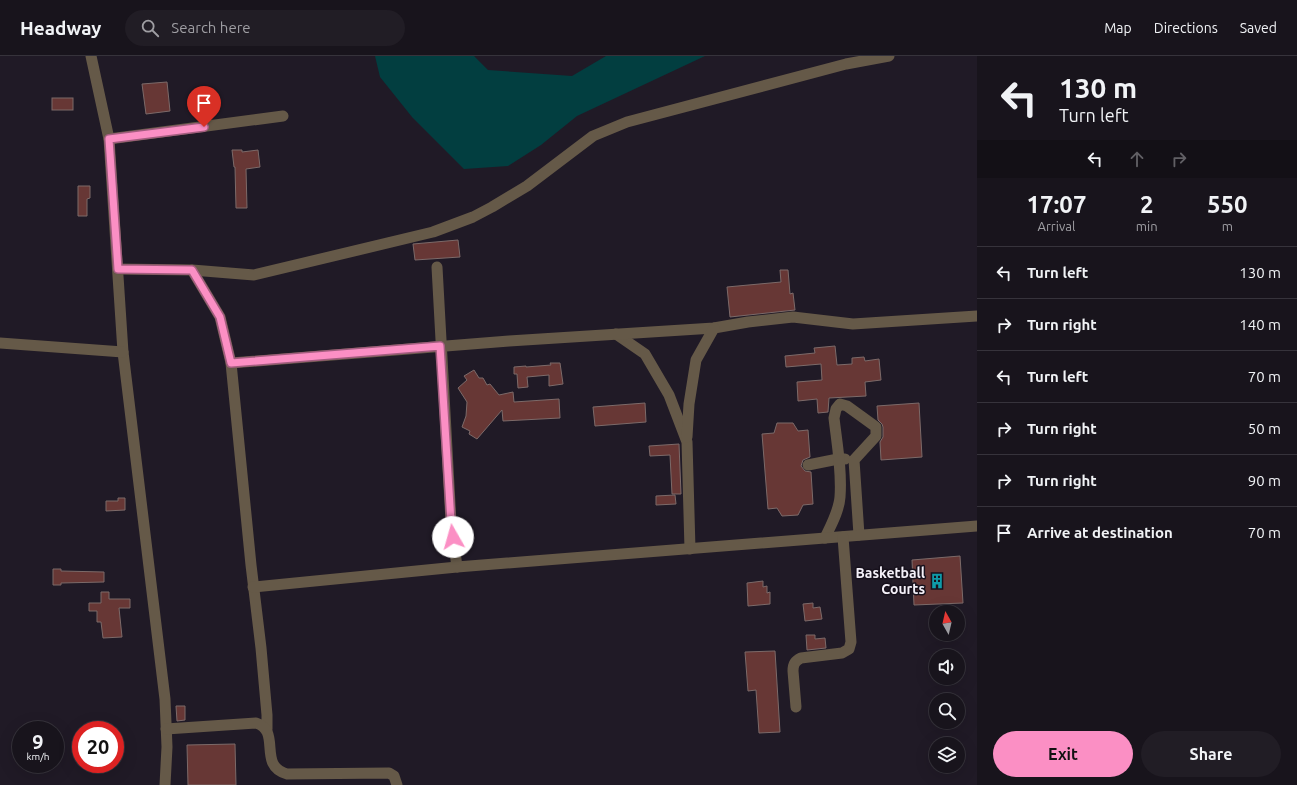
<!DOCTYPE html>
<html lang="en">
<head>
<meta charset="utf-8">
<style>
	body { margin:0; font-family:Ubuntu,sans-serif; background:#211d25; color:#f1f3f6; height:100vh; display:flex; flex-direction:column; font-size:15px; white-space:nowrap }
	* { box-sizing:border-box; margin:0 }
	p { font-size:13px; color:#9f9ea3 }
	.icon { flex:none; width:22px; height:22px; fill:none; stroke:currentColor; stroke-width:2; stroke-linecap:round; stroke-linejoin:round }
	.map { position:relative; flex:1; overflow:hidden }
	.details { display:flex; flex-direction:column; background:#18141c; width:320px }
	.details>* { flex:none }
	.guide { background:#18141c; color:#f1f3f6; overflow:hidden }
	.needle { width:26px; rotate:352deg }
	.fabs { position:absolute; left:929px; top:549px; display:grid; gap:8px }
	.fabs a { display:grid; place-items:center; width:36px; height:36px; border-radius:50%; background:#18141c; box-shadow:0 4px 16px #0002,0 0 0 1px #36333b; font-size:20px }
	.speed { position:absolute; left:12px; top:665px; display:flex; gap:8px; font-size:20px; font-weight:700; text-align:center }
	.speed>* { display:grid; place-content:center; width:52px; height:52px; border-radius:50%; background:#18141c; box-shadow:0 4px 16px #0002,0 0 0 1px #36333b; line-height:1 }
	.speed small { font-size:10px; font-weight:400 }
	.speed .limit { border:6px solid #d22; background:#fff; color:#111 }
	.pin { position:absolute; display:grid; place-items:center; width:34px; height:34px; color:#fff; margin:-41px -17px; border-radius:50% 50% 50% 0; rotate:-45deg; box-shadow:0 0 4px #0007 }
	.pin .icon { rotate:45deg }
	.me { position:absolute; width:44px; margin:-22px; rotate:353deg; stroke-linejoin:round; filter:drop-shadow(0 0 3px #0008) }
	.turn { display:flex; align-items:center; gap:14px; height:84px; padding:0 16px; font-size:18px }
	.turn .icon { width:52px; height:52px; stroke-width:2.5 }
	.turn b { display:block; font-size:28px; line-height:34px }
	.lanes { display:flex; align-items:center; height:38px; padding:0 16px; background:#0003; justify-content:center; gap:20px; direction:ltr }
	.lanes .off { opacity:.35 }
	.eta { display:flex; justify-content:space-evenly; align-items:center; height:68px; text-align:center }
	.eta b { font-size:24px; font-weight:600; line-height:28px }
	.cta { display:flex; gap:8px; margin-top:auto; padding:8px 16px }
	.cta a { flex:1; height:46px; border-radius:24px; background:#fb8fc4; color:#111; font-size:16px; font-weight:600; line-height:46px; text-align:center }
	.cta a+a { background:#211d25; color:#f1f3f6 }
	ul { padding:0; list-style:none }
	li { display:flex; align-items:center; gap:12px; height:52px; padding:0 16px; border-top:1px solid #36333b }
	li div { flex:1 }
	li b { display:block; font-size:15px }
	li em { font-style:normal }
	header { display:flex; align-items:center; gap:24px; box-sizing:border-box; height:56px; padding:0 20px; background:#18141c; border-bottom:1px solid #36333b }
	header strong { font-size:19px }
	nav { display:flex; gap:22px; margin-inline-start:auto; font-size:14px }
	.search { width:280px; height:36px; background:#211d25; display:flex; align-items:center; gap:10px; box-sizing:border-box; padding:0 14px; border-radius:22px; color:#9f9ea3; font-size:15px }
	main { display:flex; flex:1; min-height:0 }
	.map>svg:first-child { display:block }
	.water { fill:#023e40 }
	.building { fill:#673735; stroke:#7c6a69 }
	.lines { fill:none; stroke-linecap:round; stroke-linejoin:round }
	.minor { stroke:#655948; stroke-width:11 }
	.route-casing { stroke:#a35d7f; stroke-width:10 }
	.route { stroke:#fb8fc4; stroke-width:7 }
	.labels { text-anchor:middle; stroke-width:3; stroke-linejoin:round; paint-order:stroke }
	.poi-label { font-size:14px; font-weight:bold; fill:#f5f1f9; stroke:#17111c; text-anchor:end }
</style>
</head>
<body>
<header>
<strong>Headway</strong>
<div class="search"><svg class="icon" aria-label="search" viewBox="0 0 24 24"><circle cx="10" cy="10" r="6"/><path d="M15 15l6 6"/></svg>Search here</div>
<nav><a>Map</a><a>Directions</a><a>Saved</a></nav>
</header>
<main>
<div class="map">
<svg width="977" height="729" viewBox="0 0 977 729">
	<rect width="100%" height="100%" fill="#201a26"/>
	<path class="water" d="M 375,0 L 474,0 L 488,14 L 572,20 L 606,0 L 705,0 L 577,60 L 541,89 L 508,110 L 464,113 L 412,61 L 380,21 Z"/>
	<g class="building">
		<path d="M 167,26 L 170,55 L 146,58 L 142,28 Z"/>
		<rect x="52" y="42" width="21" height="12"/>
		<path d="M 232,94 L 242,94 L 242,96 L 258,94 L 260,111 L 246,113 L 247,152 L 236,152 L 235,111 L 234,111 Z"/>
		<path d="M 78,130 L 90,130 L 90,142 L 87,143 L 87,160 L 78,160 Z"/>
		<path d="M 458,184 L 460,201 L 415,204 L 413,188 Z"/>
		<path d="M 780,214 L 788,214 L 790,238 L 793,237 L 795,254 L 730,261 L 727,231 L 781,226 Z"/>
		<path d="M 835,290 L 837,309 L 852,308 L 852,302 L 864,301 L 865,305 L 879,303 L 881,324 L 865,326 L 866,340 L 829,342 L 828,356 L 818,357 L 817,343 L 798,345 L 797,326 L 822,324 L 821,308 L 786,311 L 785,300 L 815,297 L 814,292 Z"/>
		<path d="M 550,307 L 560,307 L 563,328 L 549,330 L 549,319 L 527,321 L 528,331 L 518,332 L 517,318 L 514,318 L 514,311 L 526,310 L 526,311 L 551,309 Z"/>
		<path d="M 474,314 L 479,322 L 483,322 L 487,329 L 490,328 L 499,339 L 513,336 L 514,346 L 559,343 L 560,362 L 503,365 L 502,354 L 477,383 L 469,378 L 470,375 L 462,371 L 466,360 L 467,346 L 458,332 L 467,324 L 464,320 Z"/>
		<path d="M 645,347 L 646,366 L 595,370 L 593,351 Z"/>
		<path d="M 919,347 L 922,401 L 881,404 L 880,386 L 883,381 L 883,371 L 882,368 L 878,364 L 877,350 Z"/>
		<path d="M 777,367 L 793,367 L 798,375 L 808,374 L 810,401 L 803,404 L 801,410 L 805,415 L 811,416 L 813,448 L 803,449 L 798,459 L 782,460 L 777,452 L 768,453 L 762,378 L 774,377 Z"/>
		<path d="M 679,388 L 681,438 L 672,438 L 670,399 L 650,400 L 649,390 Z"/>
		<path d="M 675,439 L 676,448 L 656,449 L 656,440 Z"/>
		<path d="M 118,442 L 125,442 L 125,454 L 106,455 L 106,445 L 118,445 Z"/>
		<path d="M 960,500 L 963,547 L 914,549 L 912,504 Z"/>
		<path d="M 53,513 L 61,513 L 61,515 L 104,516 L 104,526 L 61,527 L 61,529 L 53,529 Z"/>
		<path d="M 763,525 L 763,531 L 767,530 L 767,537 L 770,536 L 770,548 L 748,550 L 747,527 Z"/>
		<path d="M 101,536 L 109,536 L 109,543 L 130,543 L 130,552 L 119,552 L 122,581 L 103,582 L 101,566 L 97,566 L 97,555 L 89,555 L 89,547 L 101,547 Z"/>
		<path d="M 813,547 L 813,552 L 820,551 L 822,563 L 805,565 L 803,548 Z"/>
		<path d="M 806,579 L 815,579 L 815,583 L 825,582 L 826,592 L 807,594 Z"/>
		<path d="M 775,595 L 780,676 L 759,677 L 756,634 L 748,635 L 745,596 Z"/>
		<path d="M 176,650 L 185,650 L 185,664 L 177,665 Z"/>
		<path d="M 235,688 L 236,729 L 188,729 L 187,689 Z"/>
	</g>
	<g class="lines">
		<g class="minor">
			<path d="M 91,0 L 109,83 L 123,296 L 165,643 L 167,691 L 165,729"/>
			<path d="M 109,83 L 283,60"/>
			<path d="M 437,211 L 451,466 L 457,511"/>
			<path d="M 118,213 L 192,214 L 220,261 L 231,307 L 251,509 L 261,592 L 267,659 L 267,673"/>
			<path d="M 192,214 L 254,219 L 433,176 L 473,161 L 492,151 L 527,130 L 593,80 L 627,66 L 846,8 L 889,0"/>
			<path d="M 616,278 L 645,298 L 669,339 L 687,386 L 690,493"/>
			<path d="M 0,287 L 123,296"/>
			<path d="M 231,307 L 509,285 L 714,272 L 748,266 L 793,261 L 853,268 L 977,260"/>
			<path d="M 687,381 L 689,348 L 696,304 L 714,272"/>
			<path d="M 808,409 L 838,403 L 845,403"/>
			<path d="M 825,482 C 831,469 839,455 840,441 C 842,415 837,388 834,362 L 836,353 L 840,348 L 847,350 L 876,371 L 876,380 L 854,404 L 859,479"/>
			<path d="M 253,531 L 457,511 L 977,470"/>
			<path d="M 796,651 L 793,615 C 793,608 795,605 801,602 L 842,597 L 849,593 L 851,586 L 843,481"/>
			<path d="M 166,673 L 256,667 C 282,675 257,710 287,718 L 389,717 L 394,720 L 397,729"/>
		</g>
	</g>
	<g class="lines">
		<g class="route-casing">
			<path id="route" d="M 204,71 L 109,83 L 118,213 L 192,214 L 220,261 L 231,307 L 440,290 L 451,466 L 453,481"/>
		</g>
		<use href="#route" class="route"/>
	</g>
	<defs>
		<g id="building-bare" transform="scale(1.2)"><path d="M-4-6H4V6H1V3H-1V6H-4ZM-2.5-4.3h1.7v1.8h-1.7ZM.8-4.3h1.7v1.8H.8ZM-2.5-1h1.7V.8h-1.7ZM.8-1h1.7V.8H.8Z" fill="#0f9aa8" stroke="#17111c" stroke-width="2.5" paint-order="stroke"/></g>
	</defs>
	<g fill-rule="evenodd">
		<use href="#building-bare" x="937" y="525"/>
	</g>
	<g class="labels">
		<g class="poi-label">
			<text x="925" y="522">Basketball<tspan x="925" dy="16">Courts</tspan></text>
		</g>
	</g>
</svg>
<div class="fabs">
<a><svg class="needle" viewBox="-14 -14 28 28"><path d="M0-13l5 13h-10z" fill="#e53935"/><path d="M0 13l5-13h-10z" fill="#9f9ea3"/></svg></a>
<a><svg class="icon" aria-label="sound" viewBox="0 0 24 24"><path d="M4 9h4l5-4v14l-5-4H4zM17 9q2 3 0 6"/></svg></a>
<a><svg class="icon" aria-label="search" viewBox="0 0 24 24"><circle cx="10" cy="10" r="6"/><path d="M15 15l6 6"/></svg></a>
<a><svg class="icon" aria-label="layers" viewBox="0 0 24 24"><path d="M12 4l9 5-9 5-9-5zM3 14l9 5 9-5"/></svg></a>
</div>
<div class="speed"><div>9<small>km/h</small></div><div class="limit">20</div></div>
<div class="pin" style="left:204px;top:71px;background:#d93025"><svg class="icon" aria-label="arrive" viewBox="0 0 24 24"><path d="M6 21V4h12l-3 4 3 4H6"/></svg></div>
<svg class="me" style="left:453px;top:481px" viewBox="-20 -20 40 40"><circle r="19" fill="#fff"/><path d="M0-13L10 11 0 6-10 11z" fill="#fb8fc4"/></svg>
</div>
<section class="details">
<div class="guide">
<div class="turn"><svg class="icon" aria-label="left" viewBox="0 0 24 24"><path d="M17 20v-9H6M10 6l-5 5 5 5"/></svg><div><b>130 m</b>Turn left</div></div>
<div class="lanes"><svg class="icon" aria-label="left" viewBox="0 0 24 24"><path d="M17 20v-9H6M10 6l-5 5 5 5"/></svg><svg class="icon off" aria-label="ahead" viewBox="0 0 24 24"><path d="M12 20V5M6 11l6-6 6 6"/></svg><svg class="icon off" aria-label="right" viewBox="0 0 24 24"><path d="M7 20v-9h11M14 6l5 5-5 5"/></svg></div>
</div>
<div class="eta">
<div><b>17:07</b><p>Arrival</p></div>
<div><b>2</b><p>min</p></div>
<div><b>550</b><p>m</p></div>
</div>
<ul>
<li><svg class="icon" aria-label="left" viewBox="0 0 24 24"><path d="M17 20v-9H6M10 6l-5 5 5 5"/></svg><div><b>Turn left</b></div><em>130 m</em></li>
<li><svg class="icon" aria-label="right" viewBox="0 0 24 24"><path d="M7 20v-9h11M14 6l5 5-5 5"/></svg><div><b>Turn right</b></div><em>140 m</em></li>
<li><svg class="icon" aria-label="left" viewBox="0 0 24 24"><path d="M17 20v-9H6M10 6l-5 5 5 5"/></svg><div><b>Turn left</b></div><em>70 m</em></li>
<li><svg class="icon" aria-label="right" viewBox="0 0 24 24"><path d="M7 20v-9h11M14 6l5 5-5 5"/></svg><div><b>Turn right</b></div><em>50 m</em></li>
<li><svg class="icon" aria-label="right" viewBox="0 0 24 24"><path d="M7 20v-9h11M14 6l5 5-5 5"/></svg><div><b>Turn right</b></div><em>90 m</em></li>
<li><svg class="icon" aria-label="arrive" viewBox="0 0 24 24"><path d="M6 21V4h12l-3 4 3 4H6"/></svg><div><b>Arrive at destination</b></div><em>70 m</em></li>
</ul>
<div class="cta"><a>Exit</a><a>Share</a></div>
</section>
</main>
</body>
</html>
